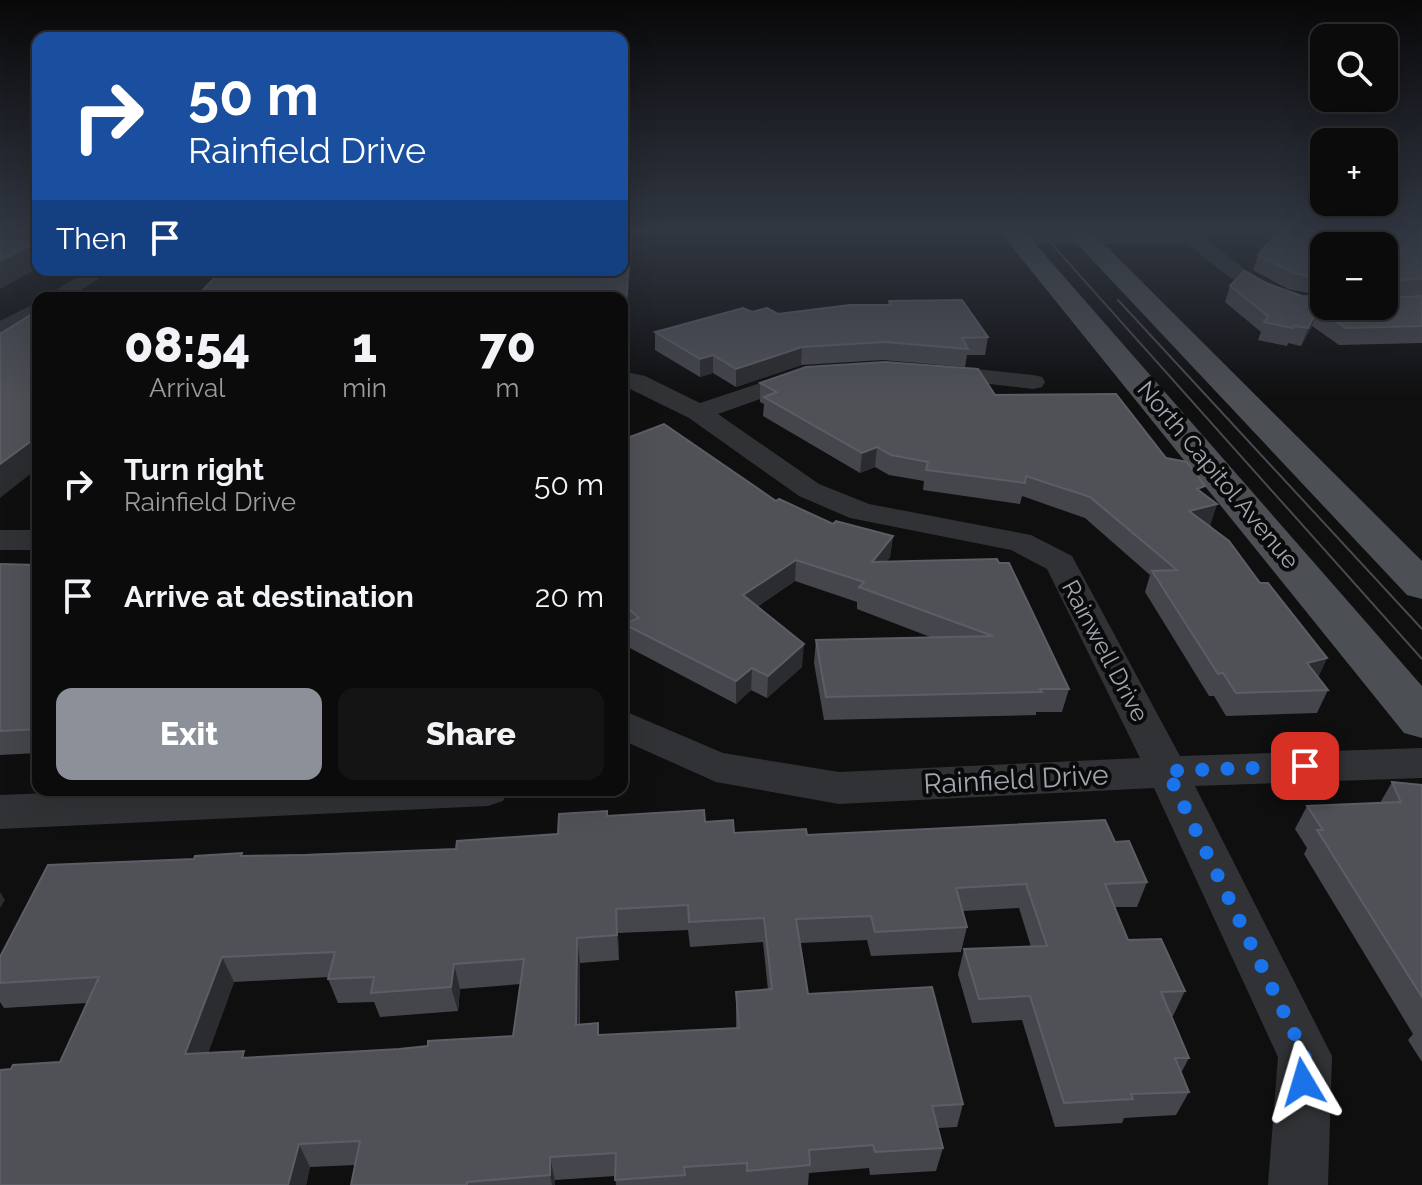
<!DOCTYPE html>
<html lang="en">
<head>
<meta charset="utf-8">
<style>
	body { margin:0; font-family:Raleway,sans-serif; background:#141415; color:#f1f3f6; height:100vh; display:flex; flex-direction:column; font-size:30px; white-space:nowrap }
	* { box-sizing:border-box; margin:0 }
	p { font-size:26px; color:#9a9b9d }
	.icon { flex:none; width:44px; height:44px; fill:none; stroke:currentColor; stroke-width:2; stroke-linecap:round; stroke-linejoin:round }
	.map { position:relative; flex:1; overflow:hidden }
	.panel { position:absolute; left:32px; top:292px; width:596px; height:504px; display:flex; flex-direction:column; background:#0b0b0c; border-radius:16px; box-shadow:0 8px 32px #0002,0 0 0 2px #2b2b2d }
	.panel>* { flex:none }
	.guide { position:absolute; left:32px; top:32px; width:596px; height:244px; border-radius:16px; box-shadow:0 8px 32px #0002,0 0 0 2px #2b2b2d; background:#1a4fa0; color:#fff; overflow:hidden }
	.tools { position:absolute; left:1310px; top:24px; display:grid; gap:16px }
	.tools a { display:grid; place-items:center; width:88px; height:88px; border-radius:16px; background:#0b0b0c; box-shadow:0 8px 32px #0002,0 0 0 2px #2b2b2d; font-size:40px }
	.pin { position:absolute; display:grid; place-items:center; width:68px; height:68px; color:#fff; margin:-34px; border-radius:16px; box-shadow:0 4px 12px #0006 }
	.me { position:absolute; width:88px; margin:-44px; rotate:353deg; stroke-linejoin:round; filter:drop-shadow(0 0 6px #0008) }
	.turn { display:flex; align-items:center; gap:28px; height:168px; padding:0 24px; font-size:36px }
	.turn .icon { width:104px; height:104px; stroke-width:2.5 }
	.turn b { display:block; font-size:56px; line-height:68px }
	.then { display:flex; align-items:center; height:76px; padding:0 24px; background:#0003; gap:16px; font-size:30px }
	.eta { display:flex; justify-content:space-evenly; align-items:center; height:136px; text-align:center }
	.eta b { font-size:48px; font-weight:800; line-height:56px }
	.primary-button { display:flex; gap:16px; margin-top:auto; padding:16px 24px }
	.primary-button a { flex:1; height:92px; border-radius:16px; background:#8c9099; color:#fff; font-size:32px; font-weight:800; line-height:92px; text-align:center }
	.primary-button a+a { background:#141415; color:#f1f3f6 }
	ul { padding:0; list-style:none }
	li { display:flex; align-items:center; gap:24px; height:112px; padding:0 24px }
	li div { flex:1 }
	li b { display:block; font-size:30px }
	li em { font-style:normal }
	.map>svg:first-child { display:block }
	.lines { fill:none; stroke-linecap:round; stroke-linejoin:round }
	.street { fill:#303235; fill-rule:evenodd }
	.primary { fill:#4c4f54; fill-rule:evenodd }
	.tram { stroke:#474a4e; stroke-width:2 }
	.wall { fill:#45464c; fill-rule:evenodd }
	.shaded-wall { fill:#2b2c2f }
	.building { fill:#4f5157; stroke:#5b5e65; stroke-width:2; fill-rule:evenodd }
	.route { stroke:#1a73e8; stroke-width:14; stroke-dasharray:0 25.2 }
	.labels { text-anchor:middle; stroke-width:8; stroke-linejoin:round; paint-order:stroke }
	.street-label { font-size:24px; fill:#a0a7b1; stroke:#0a0a0b }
	.near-street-label { font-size:28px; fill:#a0a7b1; stroke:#0a0a0b }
</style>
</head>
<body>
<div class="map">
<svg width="1422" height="1185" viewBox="0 0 1422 1185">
	<rect width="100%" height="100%" fill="#0f0f10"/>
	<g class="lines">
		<g class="street">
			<path d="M 1197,232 C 1237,263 1271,296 1324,299 L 1324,306 L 1339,306 C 1333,314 1326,312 1316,312 C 1263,308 1226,275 1187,243 L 1018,245 L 1009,239 L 1018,233 Z"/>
			<path d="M 88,270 L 112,270 L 69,298 L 43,298 Z"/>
			<path d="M 38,302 L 38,317 L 0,337 L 0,321 Z"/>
			<path d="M 938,365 L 1033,375 L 1042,377 L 1045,382 L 1042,387 L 1033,389 L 929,377 L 926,372 L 929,367 Z"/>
			<path d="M 805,368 L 814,370 L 817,375 L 814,380 L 718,414 L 819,484 L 869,504 L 1031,535 L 1072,556 L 1180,756 L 1422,748 L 1422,778 L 1195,786 L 1332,1056 L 1328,1185 L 1268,1185 L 1278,1057 L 1154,788 L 839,804 L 716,782 L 622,740 L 622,710 L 723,753 L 839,772 L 1140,758 L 1047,569 L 1011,550 L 850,518 L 799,496 L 689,418 L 622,385 L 622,371 L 645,376 L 700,403 Z"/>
			<rect x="0" y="530" width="38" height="20"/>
			<path d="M 120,790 L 509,790 L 503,801 L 488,806 L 0,829 L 0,795 Z"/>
		</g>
		<g class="primary">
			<path d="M 1000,232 L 1025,232 L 1422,686 L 1422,738 L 1404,733 Z"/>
			<path d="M 1066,232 L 1092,232 L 1422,561 L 1422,599 L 1407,595 Z"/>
		</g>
		<g class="tram">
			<path d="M 1041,232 L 1422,659"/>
			<path d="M 1118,300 L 1422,629"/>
		</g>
	</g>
	<g class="wall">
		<path d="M 1422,232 L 1422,295 L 1388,296 L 1391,297 L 1422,296 L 1422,343 L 1339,345 L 1312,326 L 1301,346 L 1288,343 L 1287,346 L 1258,340 L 1261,332 L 1225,302 L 1230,286 L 1266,283 L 1302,296 L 1384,306 L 1384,246 L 1324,246 L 1324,296 L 1288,289 L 1253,270 L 1258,255 Z"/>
		<path d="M 622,270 L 625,350 L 622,350 Z"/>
		<path d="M 889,301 L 988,337 L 985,355 L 967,355 L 965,367 L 883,360 L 801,365 L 736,387 L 713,373 L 700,377 L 655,350 L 655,332 L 778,314 L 888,305 Z"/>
		<path d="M 760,383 L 995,395 L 1166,458 L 1202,493 L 1217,504 L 1210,525 L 1327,658 L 1318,677 L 1328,690 L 1317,713 L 1226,716 L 1214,696 L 1209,696 L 1145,592 L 1150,575 L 1085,518 L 1022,496 L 1020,504 L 923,490 L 924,481 L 889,475 L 875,467 L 860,473 L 763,416 L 764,404 L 760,402 Z"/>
		<path d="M 622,440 L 833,524 L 893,536 L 890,557 L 887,561 L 1069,689 L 1062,712 L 1036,712 L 1036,715 L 824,720 L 814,663 L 816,640 L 933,638 L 857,609 L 857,602 L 795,581 L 757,607 L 802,667 L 767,698 L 751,690 L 736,704 L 626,646 L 625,626 L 622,624 Z"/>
		<path d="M 0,564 L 38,565 L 38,753 L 0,755 Z"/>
		<path d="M 1392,782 L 1422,785 L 1422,1062 L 1408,1040 L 1413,1034 L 1304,854 L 1307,848 L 1295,829 L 1307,806 L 1380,803 Z"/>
		<path d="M 607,816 L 705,822 L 734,833 L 1115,842 L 1147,882 L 1137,907 L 1115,907 L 1128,940 L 1185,991 L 1173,1016 L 1171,1016 L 1189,1058 L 1181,1073 L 1189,1092 L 1176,1115 L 1124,1118 L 1122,1123 L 1055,1127 L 1022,1020 L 972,1023 L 958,974 L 964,949 L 1031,947 L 1019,908 L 963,911 L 967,927 L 961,952 L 871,956 L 867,940 L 800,943 L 808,994 L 963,1104 L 957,1127 L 938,1128 L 943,1148 L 936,1171 L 870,1175 L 869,1168 L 809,1173 L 808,1185 L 616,1185 L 615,1176 L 555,1180 L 555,1185 L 351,1185 L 355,1165 L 310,1167 L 306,1185 L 0,1185 L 11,1069 L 60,1062 L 87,1003 L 4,1008 L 0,1002 L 0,957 L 194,859 L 243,856 L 456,849 L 558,834 ZM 688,930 L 690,947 L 763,942 L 768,990 L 736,992 L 736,1028 L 599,1035 L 598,1023 L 580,1024 L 580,963 L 619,960 L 618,933 ZM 329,977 L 328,979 L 338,1003 L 374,1002 L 380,1017 L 458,1011 L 460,989 L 521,984 L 513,1036 L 399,1049 L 247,1057 L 208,1053 L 234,982 Z"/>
	</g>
	<g class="shaded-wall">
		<path d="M 13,232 L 37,232 L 38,235 L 38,268 L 0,289 L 0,239 Z"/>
		<path d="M 631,232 L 632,232 L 625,350 L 624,329 Z"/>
		<path d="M 1318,309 L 1312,326 L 1301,346 L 1308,328 Z"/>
		<path d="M 802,347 L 801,365 L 736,387 L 736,369 Z"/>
		<path d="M 713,355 L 713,373 L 700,377 L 700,359 Z"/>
		<path d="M 38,436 L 38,468 L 0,498 L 0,464 Z"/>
		<path d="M 877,447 L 875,467 L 860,473 L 862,453 Z"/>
		<path d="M 1217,504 L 1210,525 L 1189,511 Z"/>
		<path d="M 893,536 L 890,557 L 870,583 L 872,562 Z"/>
		<path d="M 796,560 L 795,581 L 742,617 L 743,595 Z"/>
		<path d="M 804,644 L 802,667 L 767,698 L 768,676 Z"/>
		<path d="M 1327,658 L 1317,680 L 1307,663 Z"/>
		<path d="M 752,668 L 751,690 L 736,704 L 736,681 Z"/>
		<path d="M 0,892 L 5,900 L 0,908 Z"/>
		<path d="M 616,909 L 618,933 L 619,960 L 617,935 Z"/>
		<path d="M 577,938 L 580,963 L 579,1049 L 576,1025 Z"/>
		<path d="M 222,957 L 234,982 L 199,1078 L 185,1054 Z"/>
		<path d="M 454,964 L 460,989 L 458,1011 L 451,987 Z"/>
		<path d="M 299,1144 L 310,1167 L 306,1185 L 288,1185 Z"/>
		<path d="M 550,1157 L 555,1180 L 555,1185 L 552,1185 L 550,1175 Z"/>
	</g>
	<g class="building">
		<path d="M 0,232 L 13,232 L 0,239 Z"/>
		<path d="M 622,232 L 631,232 L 624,329 L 622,329 L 622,298 L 195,298 L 222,270 L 622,270 Z"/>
		<path d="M 1278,232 L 1422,232 L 1422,279 L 1390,280 L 1388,287 L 1384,287 L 1384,246 L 1324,246 L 1324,279 L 1294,273 L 1258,255 Z"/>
		<path d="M 0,241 L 37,242 L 0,261 Z"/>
		<path d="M 1244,271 L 1266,283 L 1302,296 L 1324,297 L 1324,306 L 1384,306 L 1384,294 L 1391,297 L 1422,296 L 1422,326 L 1346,328 L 1318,309 L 1308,328 L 1294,326 L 1293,328 L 1264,322 L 1268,316 L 1230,286 Z"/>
		<path d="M 962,300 L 988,337 L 962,338 L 968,349 L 885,342 L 802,347 L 736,369 L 713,355 L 700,359 L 655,332 L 743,308 L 752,312 L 767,308 L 778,314 L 850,305 L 891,305 L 889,301 Z"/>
		<path d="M 32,314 L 38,315 L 38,436 L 0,464 L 0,334 Z"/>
		<path d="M 885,362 L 978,369 L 995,395 L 1116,394 L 1166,458 L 1187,462 L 1205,486 L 1197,489 L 1217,504 L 1189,511 L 1229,541 L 1260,583 L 1268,583 L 1327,658 L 1307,663 L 1328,690 L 1236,693 L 1223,673 L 1218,674 L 1152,571 L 1177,570 L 1090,497 L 1026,476 L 1025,483 L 926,470 L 928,462 L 891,455 L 877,447 L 862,453 L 764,397 L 777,392 L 760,383 L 806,367 Z"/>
		<path d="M 664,424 L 776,501 L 779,499 L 833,524 L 836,521 L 893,536 L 872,562 L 997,559 L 999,563 L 1009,563 L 1069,689 L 1040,689 L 1042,692 L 826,697 L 816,640 L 993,636 L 859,587 L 864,582 L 796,560 L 743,595 L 804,644 L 768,676 L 752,668 L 736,681 L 624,624 L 639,618 L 622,603 L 622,440 Z"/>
		<path d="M 0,564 L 38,565 L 38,729 L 0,731 Z"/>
		<path d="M 1392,782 L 1422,785 L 1422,997 L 1317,830 L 1323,830 L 1307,806 L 1401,802 Z"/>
		<path d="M 704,810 L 705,822 L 733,820 L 734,833 L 806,829 L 807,835 L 1105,820 L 1115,842 L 1129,841 L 1147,882 L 1105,884 L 1128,940 L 1161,939 L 1185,991 L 1161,992 L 1189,1058 L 1175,1058 L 1189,1092 L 1131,1094 L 1133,1099 L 1064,1103 L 1030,996 L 979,999 L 964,949 L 1047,946 L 1026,884 L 956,888 L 967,927 L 875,932 L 871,916 L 796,919 L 808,994 L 932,987 L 963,1104 L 932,1106 L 943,1148 L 875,1152 L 873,1145 L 809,1150 L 810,1165 L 747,1171 L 747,1163 L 684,1167 L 685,1175 L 615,1180 L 616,1153 L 550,1157 L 550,1175 L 467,1182 L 467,1185 L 351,1185 L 360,1141 L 299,1144 L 288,1185 L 0,1185 L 0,1070 L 11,1069 L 13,1065 L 60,1062 L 99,977 L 0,983 L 0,957 L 48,865 L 194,859 L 195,856 L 242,853 L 241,856 L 305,855 L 456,849 L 457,841 L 558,834 L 559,814 L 607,811 L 607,816 ZM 688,905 L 689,922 L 764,918 L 772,989 L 736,992 L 739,1028 L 598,1035 L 598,1023 L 576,1025 L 577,938 L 617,935 L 616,909 ZM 335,952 L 328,979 L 374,977 L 371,993 L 451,987 L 454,964 L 524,959 L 513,1036 L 428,1041 L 428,1046 L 399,1049 L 242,1058 L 244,1051 L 185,1054 L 222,957 Z"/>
	</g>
	<linearGradient id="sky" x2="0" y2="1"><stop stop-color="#080809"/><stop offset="0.58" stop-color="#313742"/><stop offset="1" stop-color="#313742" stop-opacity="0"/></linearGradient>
	<rect width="1422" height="398" fill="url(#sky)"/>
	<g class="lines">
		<path class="route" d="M 1303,1082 L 1305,1056 L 1167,771 L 1305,766"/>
	</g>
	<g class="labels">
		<g class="street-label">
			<text transform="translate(1218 475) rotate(50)" y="8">North Capitol Avenue</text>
			<text transform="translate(1105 651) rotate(62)" y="8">Rainwell Drive</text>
		</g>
		<g class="near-street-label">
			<text transform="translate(1016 779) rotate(-3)" y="10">Rainfield Drive</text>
		</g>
	</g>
</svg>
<div class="tools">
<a><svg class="icon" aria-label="search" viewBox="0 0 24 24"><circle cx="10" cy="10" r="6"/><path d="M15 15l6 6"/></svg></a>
<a>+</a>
<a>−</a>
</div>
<div class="pin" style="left:1305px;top:766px;background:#d93025"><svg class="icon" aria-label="arrive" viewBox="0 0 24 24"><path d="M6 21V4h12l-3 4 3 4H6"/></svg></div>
<svg class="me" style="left:1303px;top:1082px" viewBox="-20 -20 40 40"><path d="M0-17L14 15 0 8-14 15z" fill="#1a73e8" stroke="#fff" stroke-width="4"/></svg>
<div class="guide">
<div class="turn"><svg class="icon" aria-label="right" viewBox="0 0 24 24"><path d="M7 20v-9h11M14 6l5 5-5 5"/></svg><div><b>50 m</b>Rainfield Drive</div></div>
<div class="then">Then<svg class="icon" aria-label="arrive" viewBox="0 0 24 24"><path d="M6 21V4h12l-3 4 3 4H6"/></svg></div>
</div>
<section class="panel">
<div class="eta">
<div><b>08:54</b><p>Arrival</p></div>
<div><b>1</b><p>min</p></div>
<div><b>70</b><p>m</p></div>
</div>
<ul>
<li><svg class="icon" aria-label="right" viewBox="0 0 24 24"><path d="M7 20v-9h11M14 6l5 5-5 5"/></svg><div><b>Turn right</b><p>Rainfield Drive</p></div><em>50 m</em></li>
<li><svg class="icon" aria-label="arrive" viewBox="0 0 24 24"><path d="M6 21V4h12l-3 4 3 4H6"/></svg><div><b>Arrive at destination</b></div><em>20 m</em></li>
</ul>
<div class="primary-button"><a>Exit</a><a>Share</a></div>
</section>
</div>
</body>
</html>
